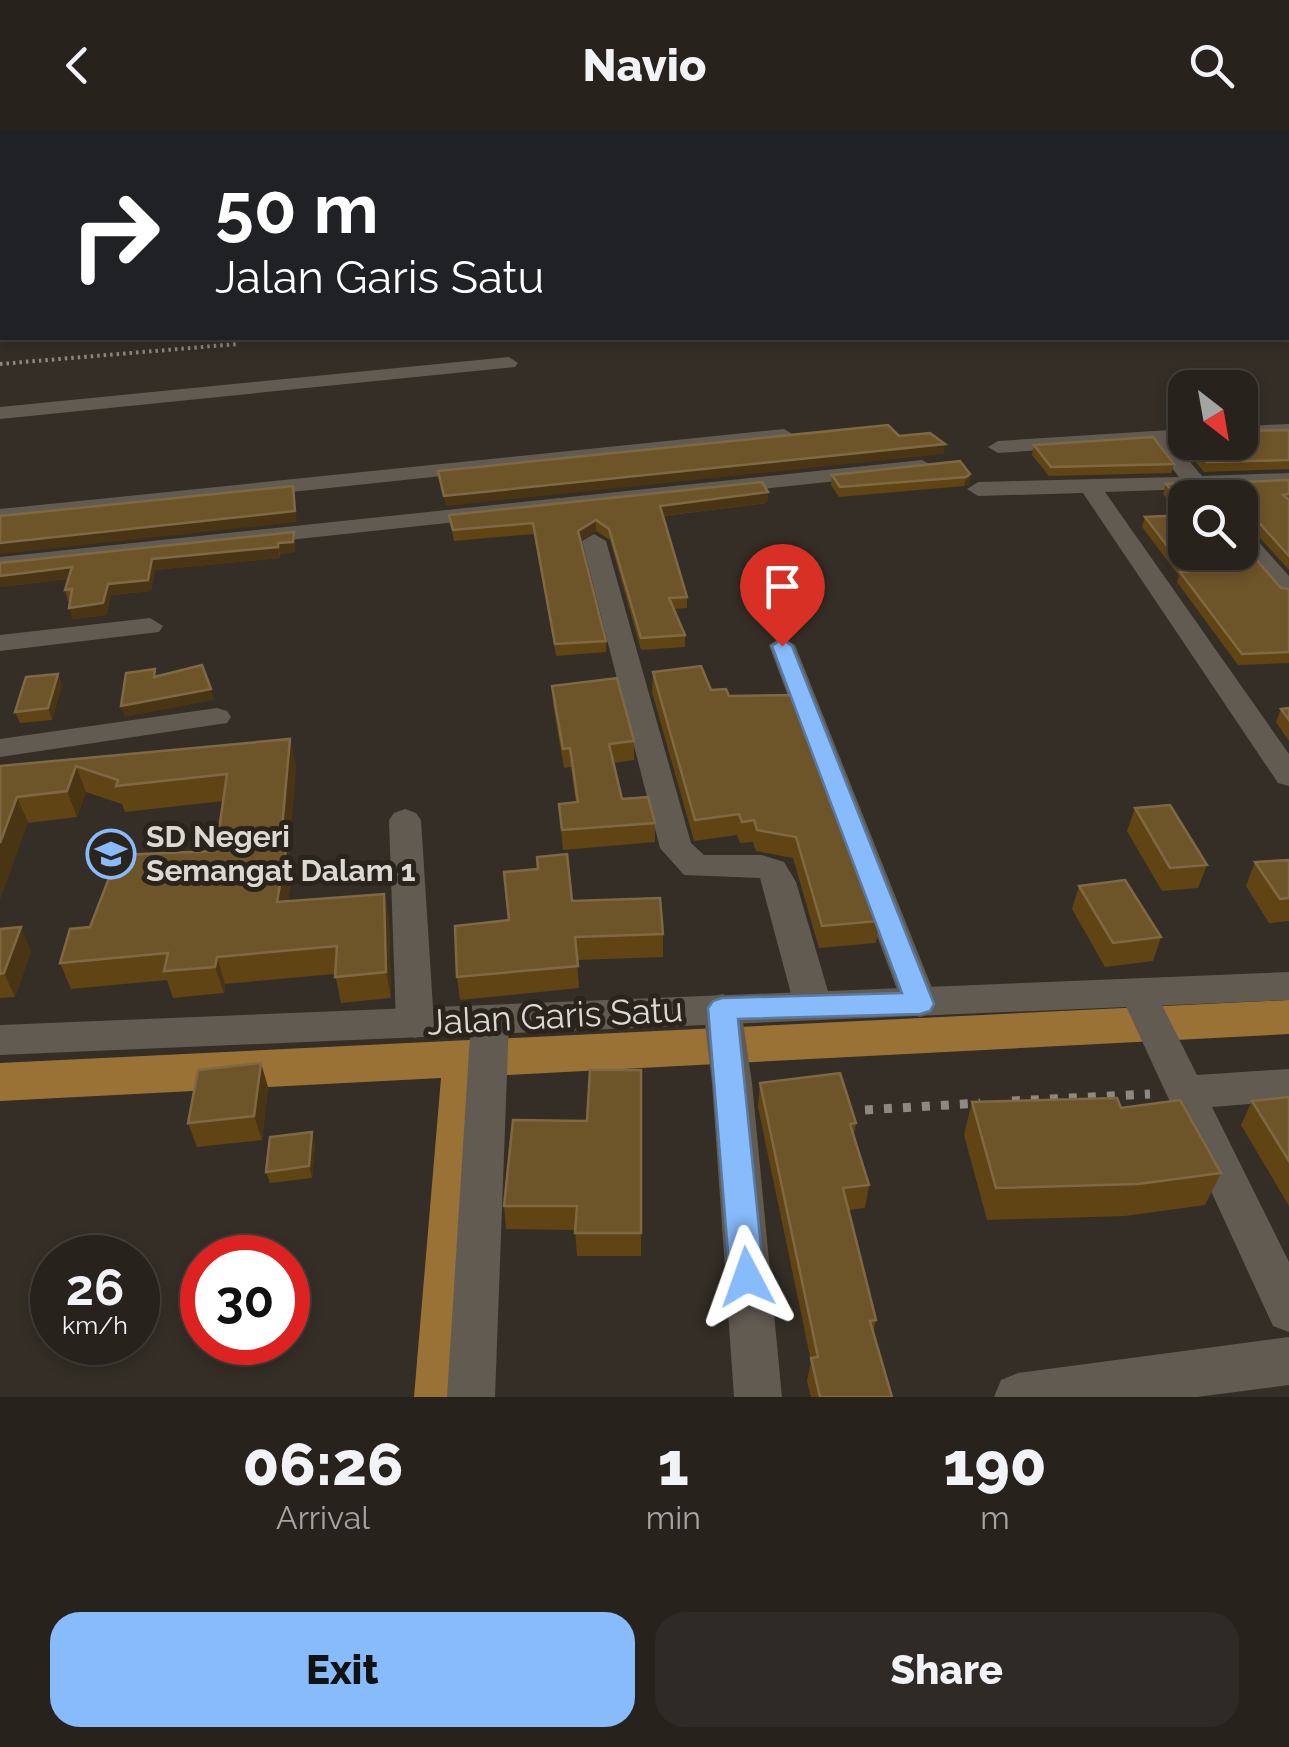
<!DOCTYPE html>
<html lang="en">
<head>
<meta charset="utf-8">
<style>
	body { margin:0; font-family:Raleway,sans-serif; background:#2f2a25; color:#f1f3f6; height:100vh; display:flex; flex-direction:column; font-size:38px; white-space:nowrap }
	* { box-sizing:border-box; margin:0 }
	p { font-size:32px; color:#a4a4a3 }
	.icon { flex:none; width:55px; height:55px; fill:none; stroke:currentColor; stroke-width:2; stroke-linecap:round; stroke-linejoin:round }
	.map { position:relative; height:1267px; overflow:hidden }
	.panel { display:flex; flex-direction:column; background:#27221c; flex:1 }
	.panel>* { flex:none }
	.hud { position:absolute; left:0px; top:0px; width:1290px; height:210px; box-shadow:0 5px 15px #0003,0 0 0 2px #433f3b; background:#202124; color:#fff; overflow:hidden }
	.needle { width:65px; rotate:149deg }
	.fabs { position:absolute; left:1168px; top:240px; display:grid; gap:20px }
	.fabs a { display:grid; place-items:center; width:90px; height:90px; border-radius:20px; background:#27221c; box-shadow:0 5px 15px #0003,0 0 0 2px #433f3b; font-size:50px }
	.speed { position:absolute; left:30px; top:1105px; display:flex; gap:20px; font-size:50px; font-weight:700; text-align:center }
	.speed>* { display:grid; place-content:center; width:130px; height:130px; border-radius:50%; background:#27221c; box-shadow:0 5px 15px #0003,0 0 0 2px #433f3b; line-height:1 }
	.speed small { font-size:25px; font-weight:400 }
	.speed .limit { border:15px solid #d22; background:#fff; color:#111 }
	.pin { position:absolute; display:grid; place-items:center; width:85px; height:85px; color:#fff; margin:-102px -42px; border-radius:50% 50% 50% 0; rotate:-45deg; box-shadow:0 0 10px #0007 }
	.pin .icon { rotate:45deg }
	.me { position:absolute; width:110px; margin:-55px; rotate:356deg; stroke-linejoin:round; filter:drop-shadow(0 0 8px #0008) }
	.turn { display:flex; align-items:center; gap:35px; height:210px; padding:0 50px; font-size:45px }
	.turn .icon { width:130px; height:130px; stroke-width:2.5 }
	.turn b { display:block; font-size:70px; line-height:85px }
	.eta { display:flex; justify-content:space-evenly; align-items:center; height:170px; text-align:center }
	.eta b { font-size:60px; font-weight:800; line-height:70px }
	.cta { display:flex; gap:20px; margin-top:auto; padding:20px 50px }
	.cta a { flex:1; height:115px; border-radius:30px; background:#87bbfb; color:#111; font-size:40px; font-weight:800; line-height:115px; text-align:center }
	.cta a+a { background:#2f2a25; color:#f1f3f6 }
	header { display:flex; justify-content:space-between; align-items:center; height:130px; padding:0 50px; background:#27221c; font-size:45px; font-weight:800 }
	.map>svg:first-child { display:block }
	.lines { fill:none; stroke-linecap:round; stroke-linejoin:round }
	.canal { fill:#9b7235; fill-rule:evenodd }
	.path-far1 { stroke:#8d8882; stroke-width:4; stroke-dasharray:2.5 4; stroke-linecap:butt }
	.path { stroke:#8d8882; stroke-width:9; stroke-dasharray:8 11; stroke-linecap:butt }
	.minor { fill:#625b52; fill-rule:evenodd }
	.tertiary { fill:#625b52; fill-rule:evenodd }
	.wall { fill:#604414; fill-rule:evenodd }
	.shaded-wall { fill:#493513 }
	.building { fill:#6e5429; stroke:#7f6944; stroke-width:2.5 }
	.route { fill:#87bbfb; stroke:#587aa3; stroke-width:2.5 }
	.labels { text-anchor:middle; stroke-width:10; stroke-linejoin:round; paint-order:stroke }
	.poi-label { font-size:30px; font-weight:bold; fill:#dcd8d3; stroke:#2a241c; text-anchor:start }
	.near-street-label { font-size:35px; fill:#dcd8d3; stroke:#2a241c }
</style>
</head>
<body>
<header><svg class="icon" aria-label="back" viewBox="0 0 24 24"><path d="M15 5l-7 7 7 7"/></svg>Navio<svg class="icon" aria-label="search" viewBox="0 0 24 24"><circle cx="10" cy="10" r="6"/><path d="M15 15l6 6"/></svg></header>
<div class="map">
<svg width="1289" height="1267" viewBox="0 0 1289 1267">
	<rect width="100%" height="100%" fill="#342e26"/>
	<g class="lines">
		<path class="canal" d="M 1289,870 L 1289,904 L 487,946 L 470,1267 L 414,1267 L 441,948 L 0,971 L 0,933 Z"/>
		<path class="path-far1" d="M 0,234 L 238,214"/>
		<g class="path">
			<path d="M 1012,971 L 1150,964"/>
			<path d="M 865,980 L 980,973"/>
		</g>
		<g class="minor">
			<path d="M 543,0 L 575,0 L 576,1 L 542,2 Z"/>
			<rect x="0" y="27" width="2" height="8"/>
			<rect x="0" y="109" width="2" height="8"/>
			<path d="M 509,227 L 518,233 L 515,237 L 0,289 L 0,277 Z"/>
			<path d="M 1289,294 L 1289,306 L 1240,308 L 1240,296 Z"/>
			<path d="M 784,299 L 794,305 L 791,309 L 0,393 L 0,379 Z"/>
			<path d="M 1185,299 L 1185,311 L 1173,312 L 1202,346 L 1289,343 L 1289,357 L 1213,359 L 1215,368 L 1196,368 L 1190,359 L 1105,362 L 1289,624 L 1289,656 L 1278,653 L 1083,363 L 978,366 L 967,359 L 978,352 L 1179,347 L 1152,313 L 998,323 L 988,317 L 998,311 Z"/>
			<path d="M 922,330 L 933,336 L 930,341 L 0,441 L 0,427 Z"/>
			<path d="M 1240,398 L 1248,400 L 1289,446 L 1289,468 L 1280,466 L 1240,420 Z"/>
			<path d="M 594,404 L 606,411 L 691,713 L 704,725 L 762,725 L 784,732 L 796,752 L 832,875 L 826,885 L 813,889 L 800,885 L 794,875 L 760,748 L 684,745 L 660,718 L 582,411 Z"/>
			<path d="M 150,488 L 163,496 L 159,502 L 0,521 L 0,505 Z"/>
			<path d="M 782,507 L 795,515 L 938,873 L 933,883 L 920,887 L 907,883 L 902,873 L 769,515 Z"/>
			<path d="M 217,578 L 227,581 L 231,587 L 227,593 L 0,627 L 0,609 Z"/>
			<path d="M 405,679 L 416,683 L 421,690 L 434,893 L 428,903 L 415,908 L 402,903 L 396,893 L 389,690 L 394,683 Z"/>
			<path d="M 1138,849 L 1151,853 L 1197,945 L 1289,939 L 1289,971 L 1212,977 L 1289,1132 L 1289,1202 L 1273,1196 L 1120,863 L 1125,853 Z"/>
			<path d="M 722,864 L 735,868 L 741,878 L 752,953 L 782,1267 L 734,1267 L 712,953 L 703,878 L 709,868 Z"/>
			<path d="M 490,875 L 503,880 L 509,890 L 495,1267 L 447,1267 L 471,890 L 477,880 Z"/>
			<path d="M 1289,1207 L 1289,1255 L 1197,1267 L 994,1267 L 1001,1250 L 1018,1243 Z"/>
		</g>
		<path class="tertiary" d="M 1289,842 L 1289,870 L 0,925 L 0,895 Z"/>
	</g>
	<g class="wall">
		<path d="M 1289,300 L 1289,339 L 1204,342 L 1181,315 L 1185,305 L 1185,312 L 1240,312 Z"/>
		<path d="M 1034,315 L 1174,334 L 1171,343 L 1049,346 L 1032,325 Z"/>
		<path d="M 970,344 L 969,354 L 964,356 L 839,367 L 831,355 L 832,345 Z"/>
		<path d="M 1289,350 L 1289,440 L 1251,398 L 1241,396 L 1241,412 L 1281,458 L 1289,459 L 1289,533 L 1238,535 L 1177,452 L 1179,446 L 1142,397 L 1145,387 L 1181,385 L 1163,364 L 1166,354 L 1199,362 L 1218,362 ZM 1185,368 L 1240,422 L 1185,422 Z"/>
		<path d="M 768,362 L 767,373 L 663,386 L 687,467 L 687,478 L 674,479 L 685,505 L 685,517 L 641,520 L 610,410 L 596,401 L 580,411 L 606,511 L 606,522 L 556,526 L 534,404 L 454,411 L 449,385 Z"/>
		<path d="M 294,402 L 295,422 L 280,424 L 280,428 L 155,440 L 151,461 L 111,465 L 106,485 L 72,489 L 70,471 L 68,471 L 65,460 L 68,449 L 1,457 Z"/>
		<path d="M 653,542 L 729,566 L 879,791 L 876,813 L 819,818 L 793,728 L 756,721 L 753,712 L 740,713 L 737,705 L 694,711 L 652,562 Z"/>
		<path d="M 58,544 L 62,555 L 52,590 L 20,593 L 15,582 Z"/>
		<path d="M 552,556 L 634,611 L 634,630 L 613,633 L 622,669 L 655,693 L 655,712 L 563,720 L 559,674 L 576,673 L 571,637 L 564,638 L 553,574 Z"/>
		<path d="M 1289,578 L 1289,611 L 1276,592 L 1281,579 Z"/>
		<path d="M 296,635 L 288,729 L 292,745 L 288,771 L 384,764 L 389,790 L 391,868 L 341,873 L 335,844 L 225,854 L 224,863 L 173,868 L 167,850 L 71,859 L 60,833 L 90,797 L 216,721 L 223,671 L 125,682 L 122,674 L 86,662 L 77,687 L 28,693 L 0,636 Z"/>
		<path d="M 1135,678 L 1207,735 L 1198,758 L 1162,761 L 1127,701 Z"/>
		<path d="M 1289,730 L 1289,791 L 1269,793 L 1246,756 L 1255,732 Z"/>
		<path d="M 1079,756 L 1161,807 L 1153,831 L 1105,837 L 1072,779 Z"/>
		<path d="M 572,771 L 663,804 L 663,827 L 577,830 L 579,858 L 460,870 L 457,847 L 509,790 Z"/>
		<path d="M 0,799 L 31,821 L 15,867 L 0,868 Z"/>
		<path d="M 641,940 L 641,1126 L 577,1126 L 575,1100 L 506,1099 L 504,1076 Z"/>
		<path d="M 760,953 L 856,993 L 854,1006 L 869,1055 L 865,1078 L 848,1080 L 876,1190 L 873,1203 L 892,1267 L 811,1267 L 807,1251 L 811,1231 L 758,977 Z"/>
		<path d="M 268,957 L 262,1010 L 197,1017 L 188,993 Z"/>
		<path d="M 1289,967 L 1289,1076 L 1241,995 L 1252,971 Z"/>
		<path d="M 972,972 L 1121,978 L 1221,1043 L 1205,1075 L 1125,1086 L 987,1090 L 964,1005 Z"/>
		<path d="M 315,1014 L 312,1048 L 270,1053 L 266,1042 Z"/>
	</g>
	<g class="shaded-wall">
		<path d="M 945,314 L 944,324 L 446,376 L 444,366 Z"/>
		<path d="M 970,344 L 969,354 L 964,356 L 966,347 Z"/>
		<path d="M 293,356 L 297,392 L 0,424 L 0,413 Z"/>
		<path d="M 768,362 L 767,373 L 659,386 L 660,376 Z"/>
		<path d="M 596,390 L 596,401 L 578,412 L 578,401 Z"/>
		<path d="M 294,402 L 295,422 L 280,424 L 278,413 Z"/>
		<path d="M 278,417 L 280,428 L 155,440 L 151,461 L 111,465 L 106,485 L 72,489 L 69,478 L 152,429 Z"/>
		<path d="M 72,437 L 75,448 L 1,457 L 0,455 L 0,446 Z"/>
		<path d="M 58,544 L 62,555 L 52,590 L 48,578 Z"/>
		<path d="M 211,559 L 214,570 L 125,587 L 121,576 Z"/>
		<path d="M 290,609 L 296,635 L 288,729 L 292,745 L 284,798 L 277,772 Z"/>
		<path d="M 76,636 L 86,662 L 77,687 L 67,661 Z"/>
		<path d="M 17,667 L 28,693 L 0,770 L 0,713 Z"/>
		<path d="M 384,764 L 389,790 L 391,868 L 386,842 Z"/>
		<path d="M 21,797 L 31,821 L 15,867 L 4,843 Z"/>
		<path d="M 217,827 L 225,854 L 224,863 L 215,837 Z"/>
		<path d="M 261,933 L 268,957 L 262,1010 L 254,986 Z"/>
		<path d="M 312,1002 L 315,1014 L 312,1048 L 309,1036 Z"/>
	</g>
	<g class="building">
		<path d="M 981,0 L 1289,0 L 1289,10 L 1288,10 L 1288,2 L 953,2 Z"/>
		<path d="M 1288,12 L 1289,24 L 1289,47 L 1288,49 Z"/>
		<path d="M 888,295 L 899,306 L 930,303 L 945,314 L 444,366 L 438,341 Z"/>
		<path d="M 1289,300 L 1289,330 L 1207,332 L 1189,312 L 1240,312 L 1240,301 Z"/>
		<path d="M 1153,307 L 1174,334 L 1051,337 L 1034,315 Z"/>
		<path d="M 960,331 L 970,344 L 966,347 L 840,357 L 832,345 Z"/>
		<path d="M 1289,350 L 1289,364 L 1283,365 L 1289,370 L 1289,426 L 1254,387 L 1241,385 L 1241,412 L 1281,458 L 1289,459 L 1289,522 L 1242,524 L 1180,442 L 1187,442 L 1145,387 L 1185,385 L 1185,422 L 1240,422 L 1240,368 L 1185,368 L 1185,376 L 1166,354 L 1191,353 L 1199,362 L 1218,362 L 1221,353 Z"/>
		<path d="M 762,352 L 768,362 L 660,376 L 687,467 L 669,468 L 685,505 L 641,508 L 609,399 L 596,390 L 578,401 L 606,511 L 555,514 L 533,393 L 453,400 L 449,385 Z"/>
		<path d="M 293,356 L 295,381 L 0,413 L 0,386 Z"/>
		<path d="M 294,402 L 293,412 L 278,413 L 278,417 L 152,429 L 148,450 L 108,454 L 103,473 L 69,478 L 72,459 L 65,460 L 72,437 L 0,446 L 0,433 Z"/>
		<path d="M 202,535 L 211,559 L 121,576 L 126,543 L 155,539 L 154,547 Z"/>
		<path d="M 701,536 L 711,560 L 726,559 L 729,566 L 793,565 L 879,791 L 822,796 L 796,707 L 757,700 L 754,690 L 742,692 L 739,684 L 695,690 L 653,542 Z"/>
		<path d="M 58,544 L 48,578 L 15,582 L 26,547 Z"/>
		<path d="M 617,548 L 634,611 L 609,614 L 622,669 L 648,667 L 655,693 L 562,700 L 559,674 L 578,672 L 570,618 L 563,619 L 552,556 Z"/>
		<path d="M 1289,578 L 1289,590 L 1281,579 Z"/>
		<path d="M 290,609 L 280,720 L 286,719 L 277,772 L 384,764 L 386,842 L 335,847 L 337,816 L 217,827 L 215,837 L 164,841 L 168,823 L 60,833 L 70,799 L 90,797 L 118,725 L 216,721 L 227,644 L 116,656 L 118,650 L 76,636 L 67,661 L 17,667 L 0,713 L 0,636 Z"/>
		<path d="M 1170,675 L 1207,735 L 1170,738 L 1135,678 Z"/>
		<path d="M 567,724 L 572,771 L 660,768 L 663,804 L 575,807 L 578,836 L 457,847 L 455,796 L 509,790 L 504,742 L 538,739 L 537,727 Z"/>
		<path d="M 1289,730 L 1289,768 L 1280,769 L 1255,732 Z"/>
		<path d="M 1125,750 L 1161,807 L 1113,813 L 1079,756 Z"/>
		<path d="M 21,797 L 4,843 L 0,844 L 0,799 Z"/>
		<path d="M 261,933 L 254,986 L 188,993 L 198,940 Z"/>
		<path d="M 590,940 L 641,940 L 641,1103 L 575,1103 L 577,1076 L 504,1076 L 513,990 L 587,991 Z"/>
		<path d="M 840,943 L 856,993 L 850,994 L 869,1055 L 843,1058 L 876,1190 L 870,1191 L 892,1267 L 820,1267 L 811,1228 L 818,1227 L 760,953 Z"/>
		<path d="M 1289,967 L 1289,1031 L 1252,971 Z"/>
		<path d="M 1117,968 L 1121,978 L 1180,970 L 1221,1043 L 1138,1054 L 996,1058 L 972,972 Z"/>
		<path d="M 312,1002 L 309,1036 L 266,1042 L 270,1007 Z"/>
	</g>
	<path class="route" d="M 782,509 L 792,516 L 934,874 L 930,881 L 920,884 L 738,889 L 764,1147 L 759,1158 L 747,1163 L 735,1158 L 730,1147 L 708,878 L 713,871 L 722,868 L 902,863 L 772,516 Z"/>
	<defs>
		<g id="school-ring" transform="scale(2.5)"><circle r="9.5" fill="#2a241c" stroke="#87bbfb" stroke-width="1.5"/><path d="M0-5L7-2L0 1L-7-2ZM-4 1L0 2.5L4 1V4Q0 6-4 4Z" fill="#87bbfb"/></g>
	</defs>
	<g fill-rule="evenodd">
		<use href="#school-ring" x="111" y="724"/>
	</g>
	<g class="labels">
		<g class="poi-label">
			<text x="146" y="717">SD Negeri<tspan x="146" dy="34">Semangat Dalam 1</tspan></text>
		</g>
		<g class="near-street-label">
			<text transform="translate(555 886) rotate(-3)" y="12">Jalan Garis Satu</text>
		</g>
	</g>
</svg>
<div class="fabs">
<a><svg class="needle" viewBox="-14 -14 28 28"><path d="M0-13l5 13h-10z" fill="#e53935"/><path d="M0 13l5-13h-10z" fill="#a4a4a3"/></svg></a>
<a><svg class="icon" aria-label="search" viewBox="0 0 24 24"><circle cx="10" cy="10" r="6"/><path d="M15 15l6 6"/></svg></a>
</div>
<div class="speed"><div>26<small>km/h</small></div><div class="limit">30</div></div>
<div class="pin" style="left:782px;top:516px;background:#d93025"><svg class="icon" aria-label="arrive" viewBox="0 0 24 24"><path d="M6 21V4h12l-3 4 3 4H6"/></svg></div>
<svg class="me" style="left:747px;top:1147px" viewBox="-20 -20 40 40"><path d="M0-17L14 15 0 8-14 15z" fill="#87bbfb" stroke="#fff" stroke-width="4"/></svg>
<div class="hud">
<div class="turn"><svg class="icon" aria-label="right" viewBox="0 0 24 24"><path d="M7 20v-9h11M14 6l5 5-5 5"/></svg><div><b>50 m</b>Jalan Garis Satu</div></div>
</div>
</div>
<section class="panel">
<div class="eta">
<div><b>06:26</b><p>Arrival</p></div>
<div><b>1</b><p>min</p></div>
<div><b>190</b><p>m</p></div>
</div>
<div class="cta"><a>Exit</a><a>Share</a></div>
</section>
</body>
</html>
